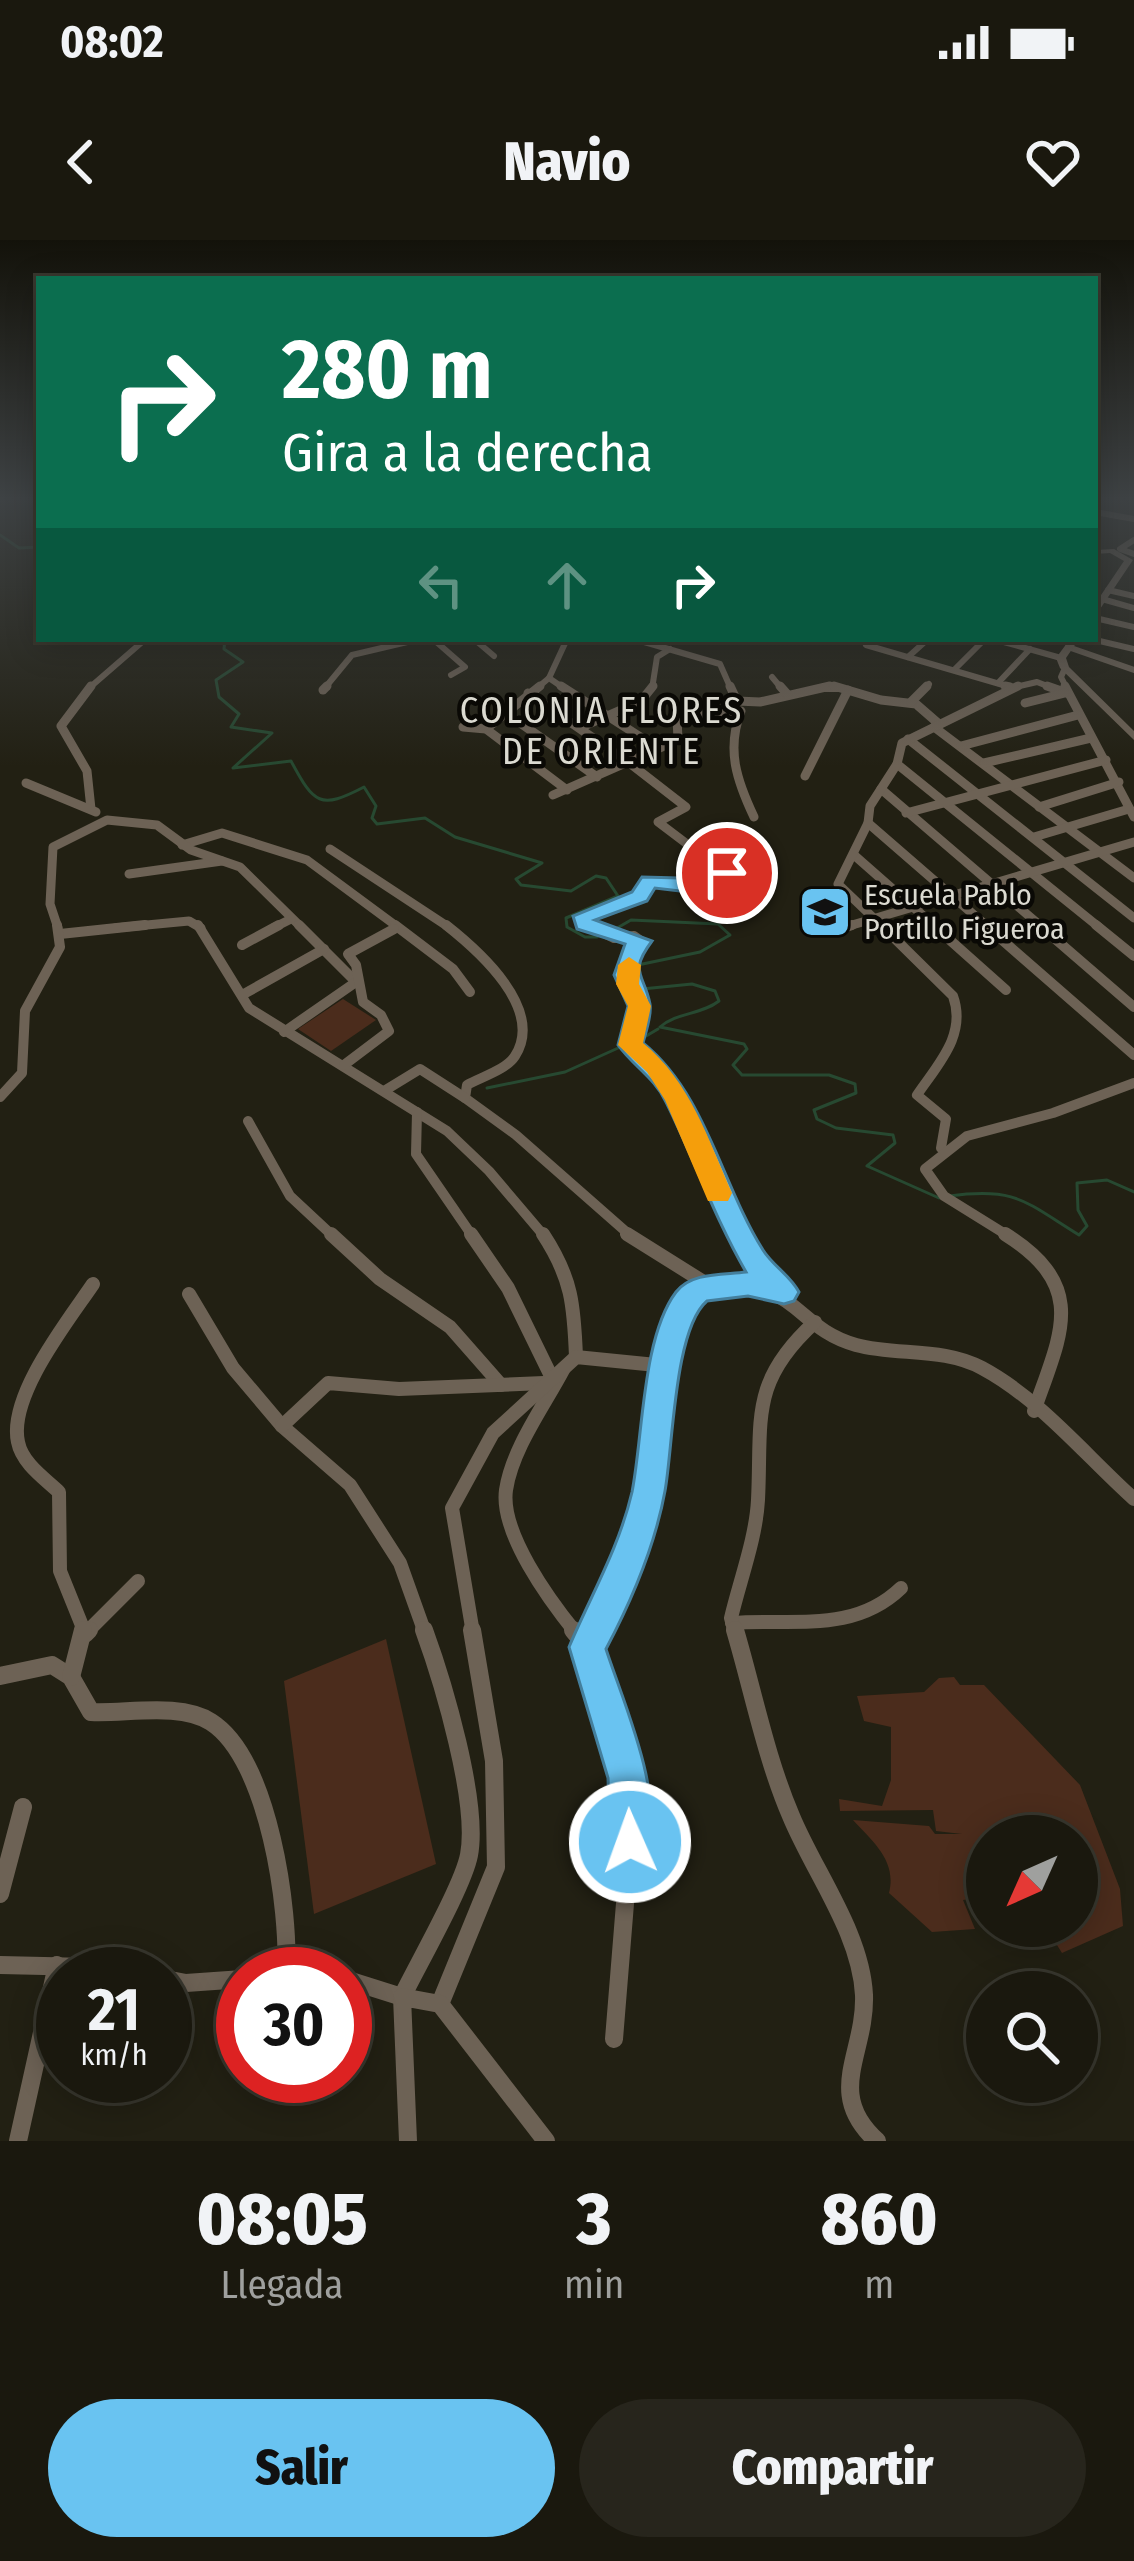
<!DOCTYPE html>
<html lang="es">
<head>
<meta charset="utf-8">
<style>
	body { margin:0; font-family:"Fira Sans Condensed",sans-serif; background:#27251c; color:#f1f3f6; height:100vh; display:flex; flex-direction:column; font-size:45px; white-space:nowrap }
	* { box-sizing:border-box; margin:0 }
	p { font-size:39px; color:#9fa09e }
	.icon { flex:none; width:66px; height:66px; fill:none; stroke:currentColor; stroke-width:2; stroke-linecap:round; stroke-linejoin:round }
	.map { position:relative; height:1901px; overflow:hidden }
	.drawer { display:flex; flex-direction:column; background:#1a180e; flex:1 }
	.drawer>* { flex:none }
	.top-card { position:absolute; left:36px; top:36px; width:1062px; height:366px; border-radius:0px; box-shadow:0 6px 30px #0003,0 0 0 3px #38372e; background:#0b6e4f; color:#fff; overflow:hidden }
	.needle { width:78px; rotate:225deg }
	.buttons { position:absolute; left:966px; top:1575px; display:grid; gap:24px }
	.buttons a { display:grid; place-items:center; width:132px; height:132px; border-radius:50%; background:#1a180e; box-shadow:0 6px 30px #0003,0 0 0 3px #38372e; font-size:60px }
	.speed { position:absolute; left:36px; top:1707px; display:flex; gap:24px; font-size:60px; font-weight:700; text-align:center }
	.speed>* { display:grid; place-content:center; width:156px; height:156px; border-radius:50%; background:#1a180e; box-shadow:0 6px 30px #0003,0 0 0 3px #38372e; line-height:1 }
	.speed small { font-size:30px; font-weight:400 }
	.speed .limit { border:18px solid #d22; background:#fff; color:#111 }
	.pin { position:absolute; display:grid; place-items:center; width:102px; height:102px; color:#fff; margin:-51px; border:6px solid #fff; border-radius:50%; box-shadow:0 3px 12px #0007 }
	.me { position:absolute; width:132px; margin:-66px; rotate:358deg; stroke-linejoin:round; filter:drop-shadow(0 0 9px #0008) }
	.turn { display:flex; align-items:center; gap:42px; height:252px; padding:0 48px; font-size:54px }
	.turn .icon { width:156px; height:156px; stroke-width:2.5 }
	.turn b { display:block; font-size:84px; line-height:102px }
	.lanes { display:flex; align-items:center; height:114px; padding:0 48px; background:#0003; justify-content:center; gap:60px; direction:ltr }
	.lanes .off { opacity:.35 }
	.eta { display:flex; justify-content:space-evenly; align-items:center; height:204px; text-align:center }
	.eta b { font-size:72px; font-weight:800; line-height:84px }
	.button { display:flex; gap:24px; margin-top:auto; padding:24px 48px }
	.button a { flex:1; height:138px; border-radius:72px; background:#69c3f1; color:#111; font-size:48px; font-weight:800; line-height:138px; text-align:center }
	.button a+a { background:#27251c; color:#f1f3f6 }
	.status { display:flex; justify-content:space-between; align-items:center; height:84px; padding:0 60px; background:#1a180e; direction:ltr }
	.status svg { height:33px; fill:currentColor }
	header { display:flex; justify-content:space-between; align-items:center; height:156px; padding:0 48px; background:#1a180e; font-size:54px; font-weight:800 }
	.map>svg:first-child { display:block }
	.green { fill:#4b2c1c }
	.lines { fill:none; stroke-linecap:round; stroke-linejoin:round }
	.stream { stroke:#274931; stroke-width:3 }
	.minor-far4 { stroke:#6d6255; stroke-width:6 }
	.minor-far3 { stroke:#6d6255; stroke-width:9 }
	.minor-far2 { stroke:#6d6255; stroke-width:10 }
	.minor-far1 { stroke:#6d6255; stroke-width:14 }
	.minor { stroke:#6d6255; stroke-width:18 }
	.tertiary { fill:#6d6255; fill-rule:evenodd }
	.route { fill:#69c3f1; stroke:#447f9d; stroke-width:3 }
	.slow { fill:#f59e0b }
	.labels { text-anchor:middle; stroke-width:9; stroke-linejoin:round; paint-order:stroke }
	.far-poi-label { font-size:30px; fill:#dbdad1; stroke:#0a0905; text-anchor:start }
	.far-quarter-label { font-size:36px; letter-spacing:3px; fill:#dbdad1; stroke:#0a0905 }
</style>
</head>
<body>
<div class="status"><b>08:02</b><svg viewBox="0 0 49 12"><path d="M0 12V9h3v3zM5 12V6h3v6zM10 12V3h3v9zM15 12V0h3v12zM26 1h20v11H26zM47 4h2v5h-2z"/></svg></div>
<header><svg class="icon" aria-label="back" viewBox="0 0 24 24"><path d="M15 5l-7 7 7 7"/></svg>Navio<svg class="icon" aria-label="heart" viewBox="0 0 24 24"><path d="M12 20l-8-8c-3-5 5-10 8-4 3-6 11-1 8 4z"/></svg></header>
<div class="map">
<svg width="1134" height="1901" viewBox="0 0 1134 1901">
	<rect width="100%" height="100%" fill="#222013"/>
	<g class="green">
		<path d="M 343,759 L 376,780 L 331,811 L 298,789 Z"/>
		<path d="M 386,1399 L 436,1624 L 314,1674 L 284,1441 Z"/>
		<path d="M 954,1437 L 960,1445 L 984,1445 L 1080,1545 L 1120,1649 L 1123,1686 L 1062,1713 L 1045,1686 L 1077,1686 L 1077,1596 L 987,1596 L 987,1656 L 963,1660 L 975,1689 L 932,1692 L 889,1653 C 897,1621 874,1603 853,1580 L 929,1586 L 935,1594 L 962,1594 L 936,1591 L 933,1570 L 840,1571 L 839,1559 L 882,1566 L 891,1540 L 891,1487 L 864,1481 L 857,1456 L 924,1452 L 939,1438 Z"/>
	</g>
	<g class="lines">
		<g class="stream">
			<path d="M 0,295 L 19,308 L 39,307"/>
			<path d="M 225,399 L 224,409 L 243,422 L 216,440 L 219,457 L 239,474 L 231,487 L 272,493 L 233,528 L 291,521 C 314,564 320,570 364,547 L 376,566 L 372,578 L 377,584 L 425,578 L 455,597 L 542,623 L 516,639 L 521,645 L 571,651 L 596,636 L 606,638 L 618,656 L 566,678 L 567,687 L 585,697 L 597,697"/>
			<path d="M 612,691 L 631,680 L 718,684 L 730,695 L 700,712 L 633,726"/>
			<path d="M 642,749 L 692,744 L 715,751 L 719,761 C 701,775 677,772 660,787 L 744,804 L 747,809 L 733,825 L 742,835 L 829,835 L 855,844 L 856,853 L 814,870 L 817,879 L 836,888 L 893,895 L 895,903 L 867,926 L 939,958"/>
			<path d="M 636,802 L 658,789"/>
			<path d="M 487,848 L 565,832 L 627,804"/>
			<path d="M 949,956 C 1016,947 1024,961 1079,995 L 1087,986 L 1078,970 L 1077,943 L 1107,940 L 1134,952"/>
		</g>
		<g class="minor-far4">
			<path d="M 1095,272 L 1134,279"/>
			<path d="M 1134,300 L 1120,309 L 1134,314"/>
			<path d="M 1108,350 L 1134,356"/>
			<path d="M 1095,357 L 1134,368"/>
			<path d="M 1095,378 L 1134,387"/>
			<path d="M 433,399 L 465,427 L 451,435"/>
			<path d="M 474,399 L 494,416"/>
			<path d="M 634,399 L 720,424 L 731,449"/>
			<path d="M 872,399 L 866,405 L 1010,447"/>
			<path d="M 993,399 L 1061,418"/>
			<path d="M 1091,399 L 1134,409"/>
			<path d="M 1068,407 L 1134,430"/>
			<path d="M 908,417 L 928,399"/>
			<path d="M 1065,428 L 1061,437 L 1067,449"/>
			<path d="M 954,430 L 985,399"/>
			<path d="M 772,437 L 782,449"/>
			<path d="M 549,438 L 565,449"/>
			<path d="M 998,443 L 1030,409"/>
			<path d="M 88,449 L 141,403 L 137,401"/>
			<path d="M 324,449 L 352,415 L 420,399"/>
			<path d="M 536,449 L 549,438 L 567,399"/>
			<path d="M 652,449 L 657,417 L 670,409"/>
			<path d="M 817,449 L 844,449"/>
			<path d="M 924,449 L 929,444"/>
			<path d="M 1007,449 L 1037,442 L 1055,449"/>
		</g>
		<g class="minor-far3">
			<path d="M 91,446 L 61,486 L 87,531 L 91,569"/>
			<path d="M 561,446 L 656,507"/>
			<path d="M 730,446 L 737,461 L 760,462 L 830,446"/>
			<path d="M 780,446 L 788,455"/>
			<path d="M 834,446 L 881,460 L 916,464 L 939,484"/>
			<path d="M 1005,446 L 1010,447"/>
			<path d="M 1047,446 L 1067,453"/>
			<path d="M 1065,446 L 1134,577"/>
			<path d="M 323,450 L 327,446"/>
			<path d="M 528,453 L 628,522 L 553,555"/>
			<path d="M 911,462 L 927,446"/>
			<path d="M 1025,463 L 1065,453"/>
			<path d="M 741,471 C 726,510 737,541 754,577"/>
			<path d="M 506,473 L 597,537"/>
			<path d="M 463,487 L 486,489 L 567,550"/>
			<path d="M 582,487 L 641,461 L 653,446"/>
			<path d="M 934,487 L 1134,638"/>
			<path d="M 486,489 L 540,446"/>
			<path d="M 908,499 L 1134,678"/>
			<path d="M 961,506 L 1078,475"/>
			<path d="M 984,523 L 1091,498"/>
			<path d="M 897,524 L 1100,688"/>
			<path d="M 805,536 L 848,450"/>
			<path d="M 26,543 L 96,572"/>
			<path d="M 881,549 L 1043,688"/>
			<path d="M 1039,567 L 1119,542"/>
			<path d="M 906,573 L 1106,520"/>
			<path d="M 868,583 L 989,688"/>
			<path d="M 1034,597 L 1129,569"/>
			<path d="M 182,605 L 222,593 L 307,620 L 399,688"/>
			<path d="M 330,609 L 450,688"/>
			<path d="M 854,615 L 937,688"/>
			<path d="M 129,634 L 222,621"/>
			<path d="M 58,688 L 50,664 L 53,607 L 107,580 L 157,585 L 191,610 L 240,627 L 302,688"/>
			<path d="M 115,688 L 189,681 L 201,688"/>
			<path d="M 273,688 L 291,679"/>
			<path d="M 594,688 L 585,684 L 584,677 L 640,656 L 650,641 L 680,644 L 728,635 L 658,582 L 686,567 L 628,522 L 678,500 L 677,477 L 739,472"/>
			<path d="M 842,688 L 1134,602"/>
			<path d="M 884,688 L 838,644 L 868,583 L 870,566 L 897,524 L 902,503 L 1018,446"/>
		</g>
		<g class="minor-far2">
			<path d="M 198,685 L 249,768 L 447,891 L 489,931 L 545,997"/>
			<path d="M 299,685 L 356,742"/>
			<path d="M 395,685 L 453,729 L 470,752"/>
			<path d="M 446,685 C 479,711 545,769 515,816 C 506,830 481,837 467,845 L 465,858 L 516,895 L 632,997"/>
			<path d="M 588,685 L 614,698 L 634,696 L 641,701 C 614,730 636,736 639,765 C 640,777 633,794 630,805 C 688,852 707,932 741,997"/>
			<path d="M 881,685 L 953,756 C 967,795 938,824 917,855 L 946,879 L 941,908"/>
			<path d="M 933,685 L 1006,750"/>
			<path d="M 985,685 L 1134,815"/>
			<path d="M 1039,685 L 1134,767"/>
			<path d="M 1096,685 L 1134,716"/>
			<path d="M 840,689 L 852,685"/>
			<path d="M 60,694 L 145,685"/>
			<path d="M 242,705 L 279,685"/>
			<path d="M 242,755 L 324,709"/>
			<path d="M 284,792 L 356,742"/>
			<path d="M 344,825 L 389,791 L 381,775 L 363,762 L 356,725 L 348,714 L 394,689"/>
			<path d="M 384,851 L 420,829 L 465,858"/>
			<path d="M 0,857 L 22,833 L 25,771 L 60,707 L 57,685"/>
			<path d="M 417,872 L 416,914 L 473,997"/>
			<path d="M 248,881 L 290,956 L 334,997"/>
			<path d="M 1010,997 L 944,956 L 925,929 L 967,896 L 1053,873 L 1134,843"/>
		</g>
		<g class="minor-far1">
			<path d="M 331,994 L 380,1039 L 450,1087 L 501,1145"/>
			<path d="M 471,994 L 508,1048 L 551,1136"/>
			<path d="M 543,994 C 572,1038 574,1065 576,1117"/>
			<path d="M 627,994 L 710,1046"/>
			<path d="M 740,994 L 755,1023 L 784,1052"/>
			<path d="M 1005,994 C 1089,1047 1061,1093 1034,1171"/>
			<path d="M 189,1054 L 233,1128 L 282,1186 L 350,1245 L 400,1323 L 425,1393"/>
			<path d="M 563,1130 C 544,1166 512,1209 506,1250 C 500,1293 550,1361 576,1393"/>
			<path d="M 282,1186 L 328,1143 L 399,1149 L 544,1143"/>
			<path d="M 732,1383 C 793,1378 853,1394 901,1348"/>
			<path d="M 85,1393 L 60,1331 L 59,1252 C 44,1238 22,1223 18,1202 C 8,1156 68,1081 93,1044"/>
			<path d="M 86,1393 L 138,1341"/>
			<path d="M 473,1393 L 452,1268 L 493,1193 L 576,1117 L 666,1126"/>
			<path d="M 594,1393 C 620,1345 641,1293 651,1239 C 661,1181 653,1112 687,1061 C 694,1050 706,1047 719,1046 C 798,1040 795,1088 856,1105 C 897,1116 943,1107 982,1128 C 1040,1159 1086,1216 1134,1259"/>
			<path d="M 735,1393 L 731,1378 C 740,1340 756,1298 758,1260 C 762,1179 749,1142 815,1082"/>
		</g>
		<g class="minor">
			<path d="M 573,1390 L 587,1407 L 628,1538 L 630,1602 L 614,1799"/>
			<path d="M 735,1390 C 753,1451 766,1518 791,1576 C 814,1632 861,1693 864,1755 C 866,1814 824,1853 877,1901"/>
			<path d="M 85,1394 L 89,1390"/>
			<path d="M 587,1407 L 596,1390"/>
			<path d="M 0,1436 L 52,1425 L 71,1437 L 91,1472 C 126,1474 180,1462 211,1482 C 269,1519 290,1671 286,1734"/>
			<path d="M 71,1437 L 83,1390"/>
			<path d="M 0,1654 L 23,1567"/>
			<path d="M 0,1725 L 88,1727 L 138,1734"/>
			<path d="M 165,1739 L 186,1743 L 243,1739"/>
			<path d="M 345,1739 L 402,1757 C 418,1724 463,1646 469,1615 C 479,1562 443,1442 424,1390"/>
			<path d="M 440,1764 L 496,1627 L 494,1521 L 472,1390"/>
			<path d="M 18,1901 L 57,1725"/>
			<path d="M 408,1901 L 402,1757 L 440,1764 L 546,1901"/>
		</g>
		<g class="tertiary">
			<path d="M 1114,309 L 1133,320 L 1098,372 L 1095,373 L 1095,364 L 1124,321 L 1110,313 L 1095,314 L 1095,310 Z"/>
			<path d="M 1070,399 L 1079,399 L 1066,418 L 1069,427 L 1134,491 L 1134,500 L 1060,428 L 1056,418 Z"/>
		</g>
	</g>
	<linearGradient id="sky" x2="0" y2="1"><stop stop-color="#13120a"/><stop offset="0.49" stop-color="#3e4244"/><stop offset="1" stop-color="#3e4244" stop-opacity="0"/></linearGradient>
	<rect width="1134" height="527" fill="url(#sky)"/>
	<path class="route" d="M 727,626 L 735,628 L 735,637 L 680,651 L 655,648 L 647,661 L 595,680 L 652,701 C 628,733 644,733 650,764 C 652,775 646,791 643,803 C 706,854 721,943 763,1010 C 773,1026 790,1035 799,1052 L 794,1061 L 784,1064 L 748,1056 L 707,1061 C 674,1089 673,1208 665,1251 C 655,1306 632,1360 606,1409 C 624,1465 668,1560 644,1617 L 630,1623 L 616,1617 L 610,1602 L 608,1538 L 569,1407 C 591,1355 619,1308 632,1252 C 643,1197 642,1097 676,1052 C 691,1032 723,1035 746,1032 C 714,977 694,918 666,862 C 655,838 633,826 618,805 L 628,766 L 614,735 L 625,704 L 577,689 L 573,676 L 632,652 L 642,637 L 680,638 Z"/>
	<path class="slow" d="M 629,717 L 641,725 L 639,744 L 651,766 L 643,803 C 690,841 708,899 732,953 L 728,961 L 708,961 L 665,860 L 647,832 L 618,805 L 628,766 L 616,744 L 618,725 Z"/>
	<defs>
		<g id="school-square" transform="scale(2.7)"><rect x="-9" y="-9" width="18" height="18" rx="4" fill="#69c3f1" stroke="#0a0905"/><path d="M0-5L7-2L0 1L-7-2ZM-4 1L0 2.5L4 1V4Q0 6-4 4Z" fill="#111"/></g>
	</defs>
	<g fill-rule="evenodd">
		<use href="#school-square" x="825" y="672"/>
	</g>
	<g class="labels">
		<g class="far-poi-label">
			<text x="864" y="665">Escuela Pablo<tspan x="864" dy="34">Portillo Figueroa</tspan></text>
		</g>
		<g class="far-quarter-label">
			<text x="602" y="483">COLONIA FLORES<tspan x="602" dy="41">DE ORIENTE</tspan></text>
		</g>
	</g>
</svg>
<div class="buttons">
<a><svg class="needle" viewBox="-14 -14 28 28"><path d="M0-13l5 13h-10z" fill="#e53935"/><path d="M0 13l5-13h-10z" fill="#9fa09e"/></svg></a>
<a><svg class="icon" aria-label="search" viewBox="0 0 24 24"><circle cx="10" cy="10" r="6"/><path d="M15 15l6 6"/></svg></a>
</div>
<div class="speed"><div>21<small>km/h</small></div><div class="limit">30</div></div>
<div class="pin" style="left:727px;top:633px;background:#d93025"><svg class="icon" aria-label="arrive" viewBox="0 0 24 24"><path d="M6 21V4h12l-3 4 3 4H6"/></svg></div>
<svg class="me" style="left:630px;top:1602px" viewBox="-20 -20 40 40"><circle r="17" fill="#69c3f1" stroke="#fff" stroke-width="3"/><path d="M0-11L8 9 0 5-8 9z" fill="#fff"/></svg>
<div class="top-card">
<div class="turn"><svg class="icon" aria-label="right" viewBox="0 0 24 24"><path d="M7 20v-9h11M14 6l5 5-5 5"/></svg><div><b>280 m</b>Gira a la derecha</div></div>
<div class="lanes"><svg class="icon off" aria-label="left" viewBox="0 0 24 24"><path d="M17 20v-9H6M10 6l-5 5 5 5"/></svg><svg class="icon off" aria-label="ahead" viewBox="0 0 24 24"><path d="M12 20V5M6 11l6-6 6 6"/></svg><svg class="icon" aria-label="right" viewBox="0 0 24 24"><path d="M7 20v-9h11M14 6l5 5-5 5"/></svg></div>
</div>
</div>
<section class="drawer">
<div class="eta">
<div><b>08:05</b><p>Llegada</p></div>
<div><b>3</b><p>min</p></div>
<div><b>860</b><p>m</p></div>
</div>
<div class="button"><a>Salir</a><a>Compartir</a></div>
</section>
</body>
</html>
